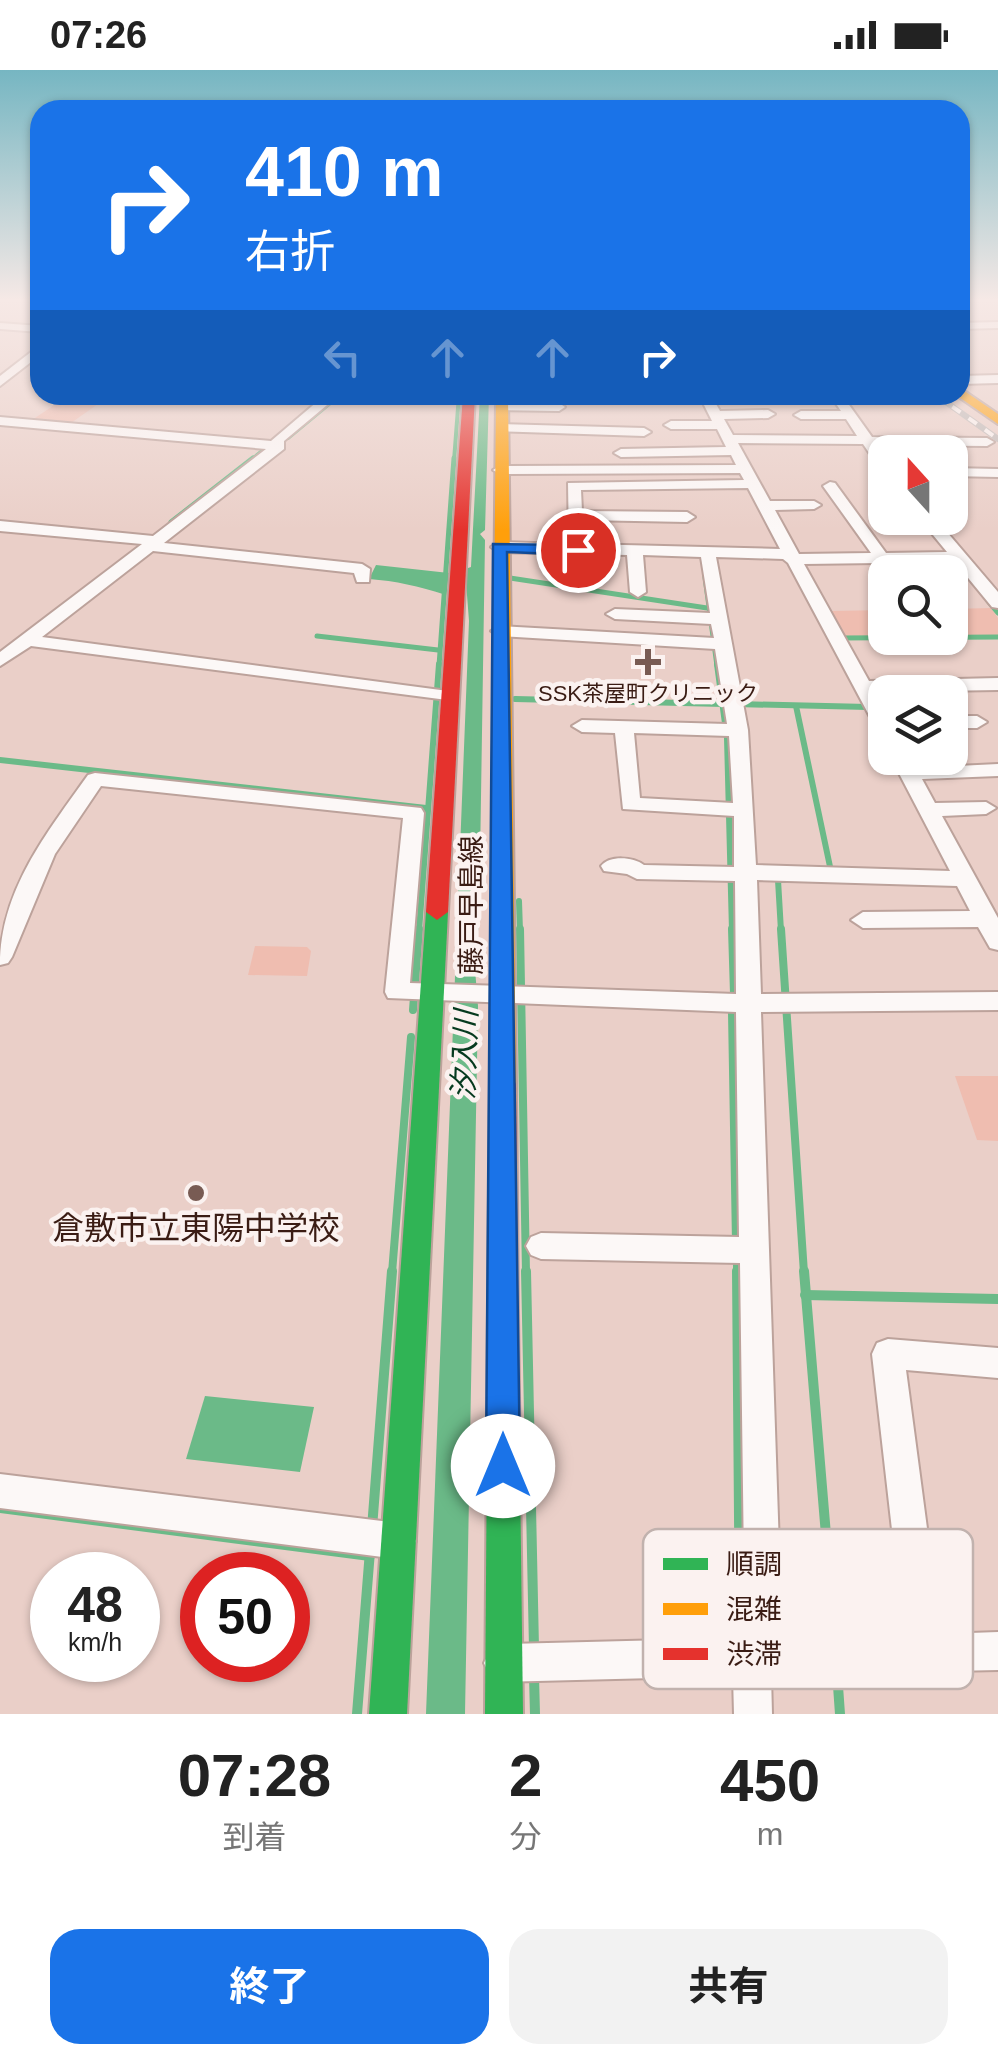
<!DOCTYPE html>
<html lang="ja">
<head>
<meta charset="utf-8">
<style>
	body { margin:0; font-family:Arial,"Noto Sans JP",sans-serif; background:#f2f2f2; color:#222; height:100vh; display:flex; flex-direction:column; font-size:38px; white-space:nowrap }
	* { box-sizing:border-box; margin:0 }
	p { font-size:32px; color:#767676 }
	.icon { flex:none; width:55px; height:55px; fill:none; stroke:currentColor; stroke-width:2; stroke-linecap:round; stroke-linejoin:round }
	.map { position:relative; height:1644px; overflow:hidden }
	.drawer { display:flex; flex-direction:column; background:#fff; flex:1 }
	.drawer>* { flex:none }
	.top-card { position:absolute; left:30px; top:30px; width:940px; height:305px; border-radius:30px; box-shadow:0 2px 8px #0004; background:#1a73e8; color:#fff; overflow:hidden }
	.needle { width:65px; rotate:339deg }
	.controls { position:absolute; left:868px; top:365px; display:grid; gap:20px }
	.controls a { display:grid; place-items:center; width:100px; height:100px; border-radius:20px; background:#fff; box-shadow:0 2px 8px #0004; font-size:50px }
	.speed { position:absolute; left:30px; top:1482px; display:flex; gap:20px; font-size:50px; font-weight:700; text-align:center }
	.speed>* { display:grid; place-content:center; width:130px; height:130px; border-radius:50%; background:#fff; box-shadow:0 2px 8px #0004; line-height:1 }
	.speed small { font-size:25px; font-weight:400 }
	.speed .limit { border:15px solid #d22; background:#fff; color:#111 }
	.pin { position:absolute; display:grid; place-items:center; width:85px; height:85px; color:#fff; margin:-42px; border:5px solid #fff; border-radius:50%; box-shadow:0 2px 10px #0007 }
	.me { position:absolute; width:110px; margin:-55px; rotate:0deg; stroke-linejoin:round; filter:drop-shadow(0 0 8px #0008) }
	.turn { display:flex; align-items:center; gap:35px; height:210px; padding:0 50px; font-size:45px }
	.turn .icon { width:130px; height:130px; stroke-width:2.5 }
	.turn b { display:block; font-size:70px; line-height:85px }
	.lanes { display:flex; align-items:center; height:95px; padding:0 50px; background:#0003; justify-content:center; gap:50px; direction:ltr }
	.lanes .off { opacity:.35 }
	.eta { display:flex; justify-content:space-evenly; align-items:center; height:170px; text-align:center }
	.eta b { font-size:60px; font-weight:700; line-height:70px }
	.action { display:flex; gap:20px; margin-top:auto; padding:20px 50px }
	.action a { flex:1; height:115px; border-radius:30px; background:#1a73e8; color:#fff; font-size:40px; font-weight:700; line-height:115px; text-align:center }
	.action a+a { background:#f2f2f2; color:#222 }
	.status { display:flex; justify-content:space-between; align-items:center; height:70px; padding:0 50px; background:#fff; direction:ltr }
	.status svg { height:28px; fill:currentColor }
	.map>svg:first-child { display:block }
	.green { fill:#efbdb0 }
	.water { fill:#6bba88 }
	.lines { fill:none; stroke-linecap:round; stroke-linejoin:round }
	.stream-far4 { stroke:#6bba88; stroke-width:4 }
	.stream-far3 { stroke:#6bba88; stroke-width:5 }
	.stream-far2 { stroke:#6bba88; stroke-width:6 }
	.stream-far1 { stroke:#6bba88; stroke-width:8 }
	.stream { stroke:#6bba88; stroke-width:10 }
	.street-casing { stroke:#bca29b; stroke-width:4 }
	.fast-casing { stroke:#bca29b; stroke-width:4 }
	.slow-casing { stroke:#bca29b; stroke-width:4 }
	.jam-casing { stroke:#bca29b; stroke-width:4 }
	.street { fill:#fcf8f7; fill-rule:evenodd }
	.fast { fill:#30b455; fill-rule:evenodd }
	.slow { fill:#ff9f0a; fill-rule:evenodd }
	.jam { fill:#e5322d; fill-rule:evenodd }
	.rail-casing { stroke:#c0b9b7; stroke-width:6 }
	.rail { stroke:#fbf2f0; stroke-width:4; stroke-dasharray:10; stroke-linecap:butt }
	.route { fill:#1a73e8; stroke:#114b97; stroke-width:2.5 }
	.poi-dot { fill:#785b53; stroke:#fbf2f0; stroke-width:4 }
	.labels { text-anchor:middle; stroke-width:9; stroke-linejoin:round; paint-order:stroke }
	.far-poi-label { font-size:22px; fill:#3a1c14; stroke:#fbf2f0 }
	.street-label { font-size:28px; fill:#3a1c14; stroke:#fbf2f0 }
	.water-label { font-size:30px; font-style:italic; fill:#063a1f; stroke:#fbf2f0 }
	.near-poi-label { font-size:32px; fill:#3a1c14; stroke:#fbf2f0 }
	.key { fill:#fbf2f0; stroke:#c1b2ae; stroke-width:2.5 }
	.key-label { font-size:28px; fill:#3a1c14 }
</style>
</head>
<body>
<div class="status"><b>07:26</b><svg viewBox="0 0 49 12"><path d="M0 12V9h3v3zM5 12V6h3v6zM10 12V3h3v9zM15 12V0h3v12zM26 1h20v11H26zM47 4h2v5h-2z"/></svg></div>
<div class="map">
<svg width="998" height="1644" viewBox="0 0 998 1644">
	<rect width="100%" height="100%" fill="#eacfc8"/>
	<g class="green">
		<path d="M 69,325 L 111,325 L 68,355 L 29,352 Z"/>
		<path d="M 991,538 L 998,548 L 998,565 L 950,566 L 950,539 Z"/>
		<path d="M 885,540 L 885,566 L 845,567 L 831,541 Z"/>
		<path d="M 255,876 L 307,877 L 311,881 L 307,906 L 248,905 Z"/>
		<path d="M 955,1006 L 998,1006 L 998,1071 L 977,1070 Z"/>
	</g>
	<g class="water">
		<path d="M 480,325 L 489,325 L 485,460 L 480,464 L 485,470 L 479,855 L 474,887 L 478,936 L 465,1644 L 426,1644 L 469,551 L 465,499 L 471,497 Z"/>
		<path d="M 376,495 L 449,503 L 446,525 C 418,516 396,511 369,509 Z"/>
		<path d="M 205,1326 L 314,1337 L 300,1402 L 186,1389 Z"/>
	</g>
	<g class="lines">
		<g class="stream-far4">
			<path d="M 288,368 L 340,325"/>
			<path d="M 250,391 L 267,377"/>
			<path d="M 454,391 L 459,325"/>
		</g>
		<g class="stream-far3">
			<path d="M 171,452 L 253,388"/>
			<path d="M 705,507 L 717,596"/>
			<path d="M 510,508 L 707,538"/>
			<path d="M 988,531 L 998,543"/>
			<path d="M 317,566 L 438,580"/>
			<path d="M 842,568 L 998,567"/>
			<path d="M 439,596 L 454,388"/>
		</g>
		<g class="stream-far2">
			<path d="M 717,594 L 727,668 L 732,861"/>
			<path d="M 515,629 L 724,634"/>
			<path d="M 736,634 L 868,637"/>
			<path d="M 796,636 L 832,806"/>
			<path d="M 0,690 L 426,738"/>
			<path d="M 519,831 L 520,861"/>
			<path d="M 419,861 L 439,594"/>
			<path d="M 781,861 L 778,810 L 787,810"/>
		</g>
		<g class="stream-far1">
			<path d="M 520,859 L 526,1203"/>
			<path d="M 732,859 L 734,924"/>
			<path d="M 781,859 L 804,1203"/>
			<path d="M 413,940 L 419,859"/>
			<path d="M 732,943 L 736,1172"/>
			<path d="M 737,1184 L 737,1203"/>
			<path d="M 392,1203 L 411,967"/>
		</g>
		<g class="stream">
			<path d="M 526,1201 L 534,1578"/>
			<path d="M 737,1201 L 740,1568"/>
			<path d="M 804,1201 L 834,1561"/>
			<path d="M 805,1225 L 998,1229"/>
			<path d="M 0,1438 L 370,1486"/>
			<path d="M 372,1458 L 392,1201"/>
			<path d="M 534,1606 L 535,1644"/>
			<path d="M 838,1616 L 840,1644"/>
			<path d="M 357,1644 L 370,1481"/>
		</g>
		<g class="street-casing">
			<g id="street">
				<path d="M 998,252 L 998,258 L 960,259 L 960,253 Z"/>
				<path d="M 0,253 L 40,256 L 40,262 L 0,259 Z"/>
				<path d="M 40,275 L 40,285 L 0,316 L 0,306 Z"/>
				<path d="M 998,305 L 998,313 L 960,314 L 960,306 Z"/>
				<path d="M 325,325 L 339,325 L 284,371 L 284,379 L 164,473 L 362,494 L 370,499 L 369,512 L 357,512 L 354,503 L 153,481 L 42,567 L 448,621 L 455,623 L 455,631 L 31,576 L 0,596 L 0,582 L 142,474 L 0,461 L 0,451 L 153,466 L 266,379 L 0,355 L 0,347 L 271,371 Z"/>
				<path d="M 699,325 L 711,325 L 720,341 L 768,340 L 775,344 L 768,348 L 724,349 L 733,365 L 857,366 L 846,349 L 801,349 L 794,345 L 801,341 L 841,341 L 830,325 L 842,325 L 872,367 L 987,368 L 994,372 L 987,376 L 877,375 L 885,386 L 885,400 L 880,399 L 863,374 L 738,373 L 770,431 L 814,431 L 821,435 L 814,439 L 775,440 L 799,484 L 871,483 L 823,416 L 830,412 L 835,413 L 886,483 L 947,482 L 919,448 L 935,448 L 998,522 L 998,538 L 992,537 L 955,492 L 804,494 L 869,611 L 998,608 L 998,620 L 875,622 L 885,641 L 885,664 L 878,662 L 788,493 L 783,489 L 716,487 L 748,660 L 756,795 L 950,801 L 891,688 L 911,688 L 916,698 L 998,694 L 998,706 L 922,709 L 935,733 L 986,732 L 996,738 L 986,744 L 942,746 L 998,848 L 998,880 L 990,878 L 978,857 L 863,858 L 851,850 L 863,842 L 970,841 L 957,816 L 757,810 L 761,924 L 998,922 L 998,940 L 761,942 L 782,1567 L 904,1565 L 872,1284 L 877,1273 L 888,1269 L 998,1278 L 998,1308 L 906,1300 L 941,1564 L 998,1562 L 998,1600 L 771,1605 L 772,1644 L 734,1644 L 733,1606 L 503,1612 L 490,1606 L 484,1593 L 490,1580 L 503,1574 L 745,1568 L 740,1193 L 541,1189 L 531,1185 L 526,1176 L 531,1167 L 541,1163 L 739,1167 L 736,942 L 388,928 L 385,922 L 403,748 L 101,716 L 55,784 L 12,887 L 8,893 L 0,895 C 0,821 46,764 88,705 L 95,703 L 421,738 L 424,743 L 410,913 L 736,924 L 735,811 L 637,809 L 627,804 L 604,801 L 601,796 C 610,785 633,787 644,795 L 734,797 L 734,746 L 623,739 L 615,663 L 582,662 L 572,656 L 582,650 L 727,654 L 715,579 L 500,566 L 491,561 L 500,556 L 714,568 L 711,554 L 615,549 L 606,544 L 615,539 L 710,543 L 701,487 L 643,485 L 646,522 L 638,527 L 630,522 L 627,485 L 499,482 L 491,477 L 499,472 L 569,474 L 568,413 L 744,410 L 740,403 L 500,404 L 493,400 L 500,396 L 736,395 L 731,385 L 621,387 L 614,383 L 621,379 L 726,377 L 717,359 L 671,359 L 664,355 L 671,351 L 712,351 ZM 748,418 L 780,479 L 584,474 L 583,450 L 687,452 L 695,447 L 687,442 L 582,441 L 581,420 ZM 634,663 L 729,666 L 733,733 L 640,728 Z"/>
				<path d="M 502,333 L 559,333 L 565,337 L 559,341 L 497,340 L 496,337 Z"/>
				<path d="M 501,354 L 644,358 L 651,362 L 644,366 L 496,361 L 496,355 Z"/>
				<path d="M 950,398 L 998,399 L 998,407 L 950,406 Z"/>
				<path d="M 950,646 L 977,646 L 987,652 L 977,658 L 950,658 Z"/>
				<path d="M 0,1404 L 398,1453 L 410,1459 L 416,1471 L 410,1483 L 398,1489 L 0,1438 Z"/>
			</g>
		</g>
		<g class="fast-casing">
			<g id="fast">
				<path d="M 437,834 L 448,842 L 407,1644 L 369,1644 L 426,842 Z"/>
				<path d="M 503,1228 L 514,1232 L 518,1242 L 523,1644 L 485,1644 L 488,1242 L 492,1232 Z"/>
			</g>
		</g>
		<g class="slow-casing">
			<g id="slow">
				<path d="M 960,318 L 998,344 L 998,354 L 956,325 L 960,325 Z"/>
				<path d="M 496,325 L 508,325 L 516,1014 L 512,1021 L 503,1024 L 494,1021 L 490,1014 Z"/>
			</g>
		</g>
		<g class="jam-casing">
			<g id="jam">
				<path d="M 463,325 L 475,325 L 448,842 L 437,850 L 426,842 Z"/>
				<path d="M 503,1004 L 512,1007 L 516,1014 L 518,1242 L 514,1252 L 503,1256 L 492,1252 L 488,1242 L 490,1014 L 494,1007 Z"/>
			</g>
		</g>
		<use href="#street" class="street"/>
		<use href="#fast" class="fast"/>
		<use href="#slow" class="slow"/>
		<use href="#jam" class="jam"/>
		<g class="rail-casing">
			<path id="rail" d="M 936,325 L 998,369"/>
		</g>
		<use href="#rail" class="rail"/>
	</g>
	<linearGradient id="sky" x2="0" y2="1"><stop stop-color="#76b6c2"/><stop offset="0.5" stop-color="#f6e9e6"/><stop offset="1" stop-color="#f6e9e6" stop-opacity="0"/></linearGradient>
	<rect width="998" height="460" fill="url(#sky)"/>
	<path class="route" d="M 493,474 L 578,475 L 585,480 L 578,485 L 507,482 L 520,1396 L 515,1409 L 503,1414 L 491,1409 L 486,1396 Z"/>
	<g class="poi-dot">
		<path d="M643 577h10v10h10v10h-10v10h-10v-10h-10v-10h10z"/>
		<circle cx="196" cy="1123" r="10"/>
	</g>
	<g class="labels">
		<g class="far-poi-label">
			<text x="648" y="631">SSK茶屋町クリニック</text>
		</g>
		<g class="street-label">
			<text transform="translate(471 835) rotate(-90)" y="10">藤戸早島線</text>
		</g>
		<g class="water-label">
			<text transform="translate(465 985) rotate(-88)" y="10">汐入川</text>
		</g>
		<g class="near-poi-label">
			<text x="196" y="1169">倉敷市立東陽中学校</text>
		</g>
	</g>
	<rect x="643" y="1459" width="330" height="160" rx="15" class="key"/>
	<rect x="663" y="1488" width="45" height="12" fill="#30b455"/>
	<rect x="663" y="1533" width="45" height="12" fill="#ff9f0a"/>
	<rect x="663" y="1578" width="45" height="12" fill="#e5322d"/>
	<g class="key-label">
		<text x="726" y="1504">順調</text>
		<text x="726" y="1549">混雑</text>
		<text x="726" y="1594">渋滞</text>
	</g>
</svg>
<div class="controls">
<a><svg class="needle" viewBox="-14 -14 28 28"><path d="M0-13l5 13h-10z" fill="#e53935"/><path d="M0 13l5-13h-10z" fill="#767676"/></svg></a>
<a><svg class="icon" aria-label="search" viewBox="0 0 24 24"><circle cx="10" cy="10" r="6"/><path d="M15 15l6 6"/></svg></a>
<a><svg class="icon" aria-label="layers" viewBox="0 0 24 24"><path d="M12 4l9 5-9 5-9-5zM3 14l9 5 9-5"/></svg></a>
</div>
<div class="speed"><div>48<small>km/h</small></div><div class="limit">50</div></div>
<div class="pin" style="left:578px;top:480px;background:#d93025"><svg class="icon" aria-label="arrive" viewBox="0 0 24 24"><path d="M6 21V4h12l-3 4 3 4H6"/></svg></div>
<svg class="me" style="left:503px;top:1396px" viewBox="-20 -20 40 40"><circle r="19" fill="#fff"/><path d="M0-13L10 11 0 6-10 11z" fill="#1a73e8"/></svg>
<div class="top-card">
<div class="turn"><svg class="icon" aria-label="right" viewBox="0 0 24 24"><path d="M7 20v-9h11M14 6l5 5-5 5"/></svg><div><b>410 m</b>右折</div></div>
<div class="lanes"><svg class="icon off" aria-label="left" viewBox="0 0 24 24"><path d="M17 20v-9H6M10 6l-5 5 5 5"/></svg><svg class="icon off" aria-label="ahead" viewBox="0 0 24 24"><path d="M12 20V5M6 11l6-6 6 6"/></svg><svg class="icon off" aria-label="ahead" viewBox="0 0 24 24"><path d="M12 20V5M6 11l6-6 6 6"/></svg><svg class="icon" aria-label="right" viewBox="0 0 24 24"><path d="M7 20v-9h11M14 6l5 5-5 5"/></svg></div>
</div>
</div>
<section class="drawer">
<div class="eta">
<div><b>07:28</b><p>到着</p></div>
<div><b>2</b><p>分</p></div>
<div><b>450</b><p>m</p></div>
</div>
<div class="action"><a>終了</a><a>共有</a></div>
</section>
</body>
</html>
